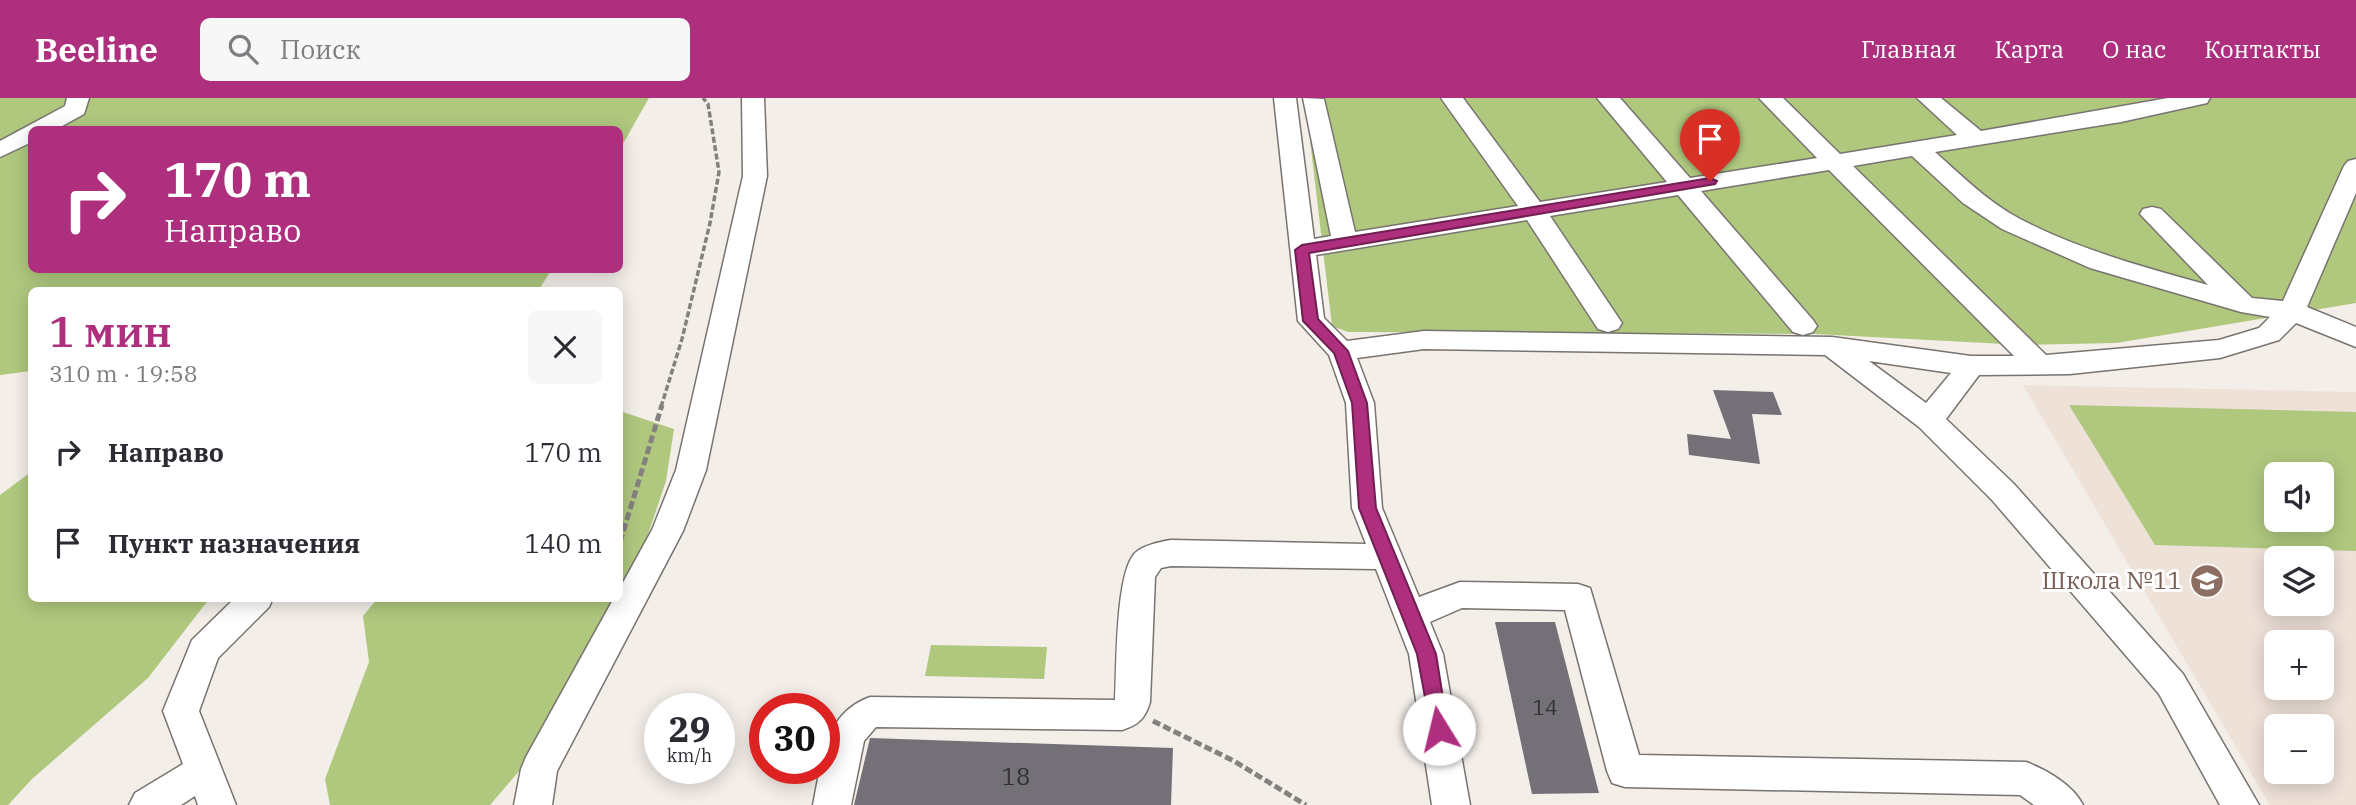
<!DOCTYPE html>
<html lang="ru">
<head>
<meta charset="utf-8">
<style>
	body { margin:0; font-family:"IBM Plex Serif",serif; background:#f7f7f7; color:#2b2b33; height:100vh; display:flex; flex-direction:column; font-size:26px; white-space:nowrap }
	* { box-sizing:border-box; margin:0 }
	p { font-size:23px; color:#7c7c81 }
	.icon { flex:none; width:38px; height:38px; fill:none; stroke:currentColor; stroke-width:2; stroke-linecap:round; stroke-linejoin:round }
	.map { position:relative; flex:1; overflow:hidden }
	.drawer { position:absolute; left:28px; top:189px; width:595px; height:315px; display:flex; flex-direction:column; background:#fff; border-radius:10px; box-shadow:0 4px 18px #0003 }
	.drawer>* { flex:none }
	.top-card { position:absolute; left:28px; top:28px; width:595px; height:147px; border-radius:10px; box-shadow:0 4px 18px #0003; background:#ae2f7e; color:#fff; overflow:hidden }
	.fabs { position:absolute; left:2264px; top:364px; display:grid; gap:14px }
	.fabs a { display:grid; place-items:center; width:70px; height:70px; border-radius:10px; background:#fff; box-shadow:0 4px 18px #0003; font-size:35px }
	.speed { position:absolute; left:644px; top:595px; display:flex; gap:14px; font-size:35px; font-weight:700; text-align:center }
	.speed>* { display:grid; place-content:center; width:91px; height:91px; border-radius:50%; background:#fff; box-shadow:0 4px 18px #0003; line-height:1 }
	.speed small { font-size:18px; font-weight:400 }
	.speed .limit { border:10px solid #d22; background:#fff; color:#111 }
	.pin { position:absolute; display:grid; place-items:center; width:60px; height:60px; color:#fff; margin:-72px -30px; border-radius:50% 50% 50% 0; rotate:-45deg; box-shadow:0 0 7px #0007 }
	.pin .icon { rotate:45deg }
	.me { position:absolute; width:77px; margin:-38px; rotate:351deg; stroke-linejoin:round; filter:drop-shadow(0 0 5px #0008) }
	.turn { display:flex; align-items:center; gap:24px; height:147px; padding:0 21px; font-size:32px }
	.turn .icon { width:91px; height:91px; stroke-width:2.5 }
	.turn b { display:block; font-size:49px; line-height:60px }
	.round { display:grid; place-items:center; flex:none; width:74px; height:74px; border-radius:10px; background:#f7f7f7 }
	.overview { display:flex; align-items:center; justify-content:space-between; height:119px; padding:0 21px }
	h1 { font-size:42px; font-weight:600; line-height:52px; color:#ae2f7e }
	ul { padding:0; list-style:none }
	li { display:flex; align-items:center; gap:21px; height:91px; padding:0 21px }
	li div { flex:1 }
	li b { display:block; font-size:26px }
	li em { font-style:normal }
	header { display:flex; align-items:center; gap:42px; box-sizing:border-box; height:98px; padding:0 35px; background:#ae2f7e; color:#fff }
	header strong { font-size:33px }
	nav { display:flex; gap:38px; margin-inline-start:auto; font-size:24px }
	.search { width:490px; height:63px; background:#f7f7f7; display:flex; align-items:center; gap:18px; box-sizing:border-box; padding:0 24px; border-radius:10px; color:#7c7c81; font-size:26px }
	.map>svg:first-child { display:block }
	.built { fill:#eee1d8; fill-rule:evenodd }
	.green { fill:#afc87e; fill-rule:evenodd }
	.building { fill:#737177 }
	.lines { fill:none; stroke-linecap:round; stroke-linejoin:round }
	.minor-casing { stroke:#78736f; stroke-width:3 }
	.path-far1 { stroke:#85817e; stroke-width:3.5; stroke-dasharray:6 2.5; stroke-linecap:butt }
	.path { stroke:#85817e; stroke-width:5; stroke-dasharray:8 3.5; stroke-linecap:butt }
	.minor { fill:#fff; fill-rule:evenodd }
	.route { fill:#ae2f7e; stroke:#711f52; stroke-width:2 }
	.labels { text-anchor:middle; stroke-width:6; stroke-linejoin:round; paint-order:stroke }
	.number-label { font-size:21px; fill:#323030 }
	.education-label { font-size:24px; fill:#785e54; stroke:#fff; text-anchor:end }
	.near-number-label { font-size:24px; fill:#323030 }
</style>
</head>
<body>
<header>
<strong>Beeline</strong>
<div class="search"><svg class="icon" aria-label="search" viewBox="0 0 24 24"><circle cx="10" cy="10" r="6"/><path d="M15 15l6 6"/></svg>Поиск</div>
<nav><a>Главная</a><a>Карта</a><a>О нас</a><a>Контакты</a></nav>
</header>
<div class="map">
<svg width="2356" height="707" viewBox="0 0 2356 707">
	<rect width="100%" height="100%" fill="#f4eee9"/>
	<path class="built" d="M 2023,287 L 2356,294 L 2356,707 L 2270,707 ZM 2277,376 L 2322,376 L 2322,422 L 2277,422 ZM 2277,460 L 2322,460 L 2322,506 L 2277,506 ZM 2277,544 L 2322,544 L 2322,590 L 2277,590 ZM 2277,628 L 2322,628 L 2322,674 L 2277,674 Z"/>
	<g class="green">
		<path d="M 0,0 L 649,0 L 620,51 L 620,32 L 32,32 L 32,172 L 551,172 L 539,192 L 32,192 L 31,273 L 0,277 Z"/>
		<path d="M 1305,0 L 2356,0 L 2356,205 L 2116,245 L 2023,247 L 1815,236 L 1348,234 L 1332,228 Z"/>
		<path d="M 2069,307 L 2356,314 L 2356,453 L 2155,447 ZM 2322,376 L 2322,422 L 2277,422 L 2277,376 Z"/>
		<path d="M 620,313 L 674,331 L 666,383 L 635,475 L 573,610 L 490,707 L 330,707 L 325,681 L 369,564 L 363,518 L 377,501 L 620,500 Z"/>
		<path d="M 31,374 L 32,500 L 209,501 L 148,580 L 32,681 L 8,707 L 0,707 L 0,397 Z"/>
		<path d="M 931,547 L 1047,549 L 1044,581 L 925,578 Z"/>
	</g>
	<g class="building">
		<path d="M 1713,292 L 1773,294 L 1782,317 L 1752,316 L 1760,366 L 1689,357 L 1687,336 L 1731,341 Z"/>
		<path d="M 1495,524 L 1555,524 L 1599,695 L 1532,696 Z"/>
		<path d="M 870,640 L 1173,650 L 1171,707 L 854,707 Z"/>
	</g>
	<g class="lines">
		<g class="minor-casing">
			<g id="minor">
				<path d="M 67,0 L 89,0 L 84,16 L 55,32 L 32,32 L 32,44 L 0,59 L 0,43 L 65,8 Z"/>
				<path d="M 742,0 L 764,0 L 767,78 L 706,372 L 683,433 L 557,673 L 552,707 L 514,707 L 521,671 L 526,659 L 614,500 L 620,500 L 620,490 L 652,432 L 676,372 L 743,78 Z"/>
				<path d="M 1274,0 L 1296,0 L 1314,141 L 1331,138 L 1303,0 L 1324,1 L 1355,134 L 1518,108 L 1441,0 L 1463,0 L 1540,104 L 1667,84 L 1597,0 L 1620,0 L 1690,80 L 1817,60 L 1759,0 L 1783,0 L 1840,56 L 1957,37 L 1917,0 L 1941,0 L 1981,33 L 2168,0 L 2210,0 L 2207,5 L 2121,24 L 1935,54 C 1962,78 1988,104 2020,121 C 2079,152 2144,169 2208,187 L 2140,116 L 2143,111 L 2152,109 L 2161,111 L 2252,200 L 2283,203 L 2344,68 L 2348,63 L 2356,61 L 2356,95 L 2307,209 L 2356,229 L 2356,249 L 2296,225 L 2279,242 L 2220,260 L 2070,276 L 1979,277 L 1946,321 L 2014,386 L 2183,576 L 2259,707 L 2220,707 L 2159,596 L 1992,402 L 1919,329 L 1825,257 L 1424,251 L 1357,260 L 1374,305 L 1382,410 L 1419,499 L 1460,484 L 1578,486 L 1590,490 L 1639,657 L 2026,664 C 2047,672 2073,687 2083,707 L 2034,707 L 2020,697 L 1625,689 L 1612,685 L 1607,673 L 1565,512 L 1462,510 L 1430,524 L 1443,556 L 1470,707 L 1432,707 L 1409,556 L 1376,471 L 1171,468 L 1161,470 L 1155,479 L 1150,604 C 1145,621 1138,627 1122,632 L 876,629 L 864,643 L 851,707 L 813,707 L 820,670 L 824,670 C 824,638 839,610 870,599 L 1115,602 C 1117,570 1115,476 1135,455 C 1143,447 1160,444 1171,442 L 1366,446 L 1352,410 L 1346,305 L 1329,257 L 1298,223 ZM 1912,58 L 1963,105 L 2002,131 L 2090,170 L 2241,214 L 2270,219 L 2259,230 L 2219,242 L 2046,257 L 1853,68 ZM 1829,72 L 2014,258 L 1971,258 L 1832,239 L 1424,233 L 1347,243 L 1324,220 L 1316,157 L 1527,122 L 1598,231 L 1608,234 L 1618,231 L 1622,225 L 1550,118 L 1678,97 L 1793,234 L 1803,237 L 1813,234 L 1817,228 L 1813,222 L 1701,93 ZM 1869,263 L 1951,275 L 1926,305 Z"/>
				<path d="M 235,500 L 273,500 L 269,509 L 218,560 L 199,613 L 236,707 L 198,707 L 195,698 L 181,707 L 129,707 L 135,695 L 183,666 L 163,613 L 192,542 Z"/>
			</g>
		</g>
		<path class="path-far1" d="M 661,309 L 682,241 L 710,125 L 719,74 L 708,6 L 703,0"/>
		<g class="path">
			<path d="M 620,444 L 662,307"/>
			<path d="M 1153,623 L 1234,663 L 1306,707"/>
		</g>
		<use href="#minor" class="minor"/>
	</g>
	<path class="route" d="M 1710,80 L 1717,83 L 1715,86 L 1309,155 L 1318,221 L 1348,253 L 1367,305 L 1376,410 L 1436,556 L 1448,631 L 1445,637 L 1439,640 L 1432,637 L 1417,556 L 1359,410 L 1352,305 L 1334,255 L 1303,223 L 1295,152 L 1302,147 Z"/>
	<defs>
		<g id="school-disc" transform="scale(1.75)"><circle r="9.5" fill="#8d6e63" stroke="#fff"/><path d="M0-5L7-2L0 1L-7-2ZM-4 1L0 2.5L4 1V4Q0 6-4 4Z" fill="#fff"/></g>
	</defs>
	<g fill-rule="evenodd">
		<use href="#school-disc" x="2207" y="483"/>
	</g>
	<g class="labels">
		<g class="number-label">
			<text x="1545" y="617">14</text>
		</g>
		<g class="education-label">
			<text x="2182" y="491">Школа №11</text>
		</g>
		<g class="near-number-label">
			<text x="1016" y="687">18</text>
		</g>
	</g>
</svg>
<div class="fabs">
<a><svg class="icon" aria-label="sound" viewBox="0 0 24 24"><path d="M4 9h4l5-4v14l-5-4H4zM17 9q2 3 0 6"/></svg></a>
<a><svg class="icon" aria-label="layers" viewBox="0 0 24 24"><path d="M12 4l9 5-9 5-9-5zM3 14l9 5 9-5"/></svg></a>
<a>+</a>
<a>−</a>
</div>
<div class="speed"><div>29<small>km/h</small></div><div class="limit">30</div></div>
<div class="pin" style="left:1710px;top:83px;background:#d93025"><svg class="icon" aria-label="arrive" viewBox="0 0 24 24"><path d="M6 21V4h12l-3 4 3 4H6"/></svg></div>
<svg class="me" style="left:1439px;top:631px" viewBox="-20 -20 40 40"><circle r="19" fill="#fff"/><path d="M0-13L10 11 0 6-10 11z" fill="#ae2f7e"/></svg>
<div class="top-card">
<div class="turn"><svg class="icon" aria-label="right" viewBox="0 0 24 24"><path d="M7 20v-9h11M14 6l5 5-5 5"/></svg><div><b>170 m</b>Направо</div></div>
</div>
<section class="drawer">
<div class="overview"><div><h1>1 мин</h1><p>310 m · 19:58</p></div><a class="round"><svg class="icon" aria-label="close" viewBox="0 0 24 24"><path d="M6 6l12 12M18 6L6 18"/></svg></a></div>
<ul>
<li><svg class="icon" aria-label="right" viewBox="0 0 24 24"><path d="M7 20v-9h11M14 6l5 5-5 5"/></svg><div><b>Направо</b></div><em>170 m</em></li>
<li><svg class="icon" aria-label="arrive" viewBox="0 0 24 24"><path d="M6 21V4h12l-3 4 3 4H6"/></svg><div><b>Пункт назначения</b></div><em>140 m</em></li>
</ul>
</section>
</div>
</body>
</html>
